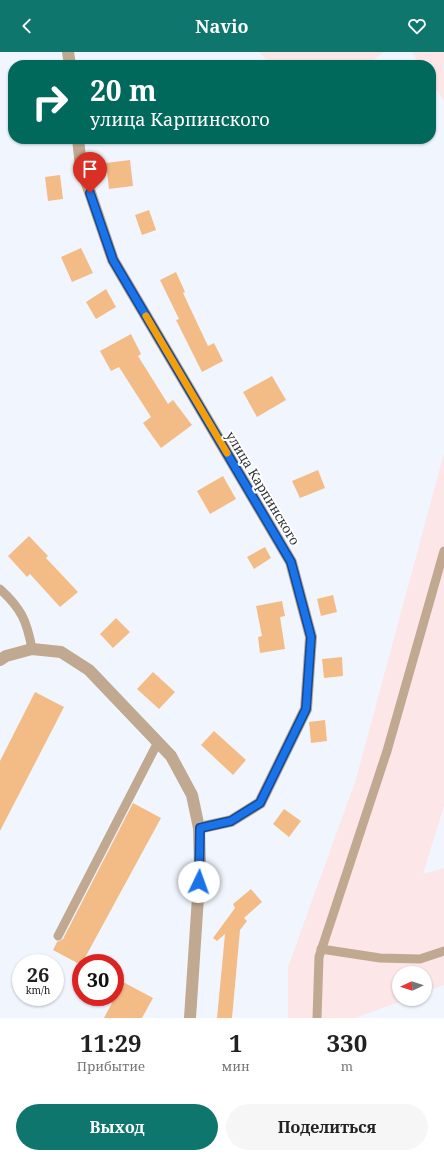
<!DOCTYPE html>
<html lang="ru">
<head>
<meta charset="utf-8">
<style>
	body { margin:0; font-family:"Noto Serif",serif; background:#f6f6f6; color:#222; height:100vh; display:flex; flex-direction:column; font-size:15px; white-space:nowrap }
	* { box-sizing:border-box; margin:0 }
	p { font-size:13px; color:#767676 }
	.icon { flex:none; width:22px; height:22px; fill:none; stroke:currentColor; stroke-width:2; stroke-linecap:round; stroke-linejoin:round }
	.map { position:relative; height:966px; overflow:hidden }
	.side { display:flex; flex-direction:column; background:#fff; flex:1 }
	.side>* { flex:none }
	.hud { position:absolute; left:8px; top:8px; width:428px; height:84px; border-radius:16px; box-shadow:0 1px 3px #0004; background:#00695c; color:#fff; overflow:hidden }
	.needle { width:26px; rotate:266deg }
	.fabs { position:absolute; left:392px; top:914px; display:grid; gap:8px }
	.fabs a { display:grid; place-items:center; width:40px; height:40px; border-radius:50%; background:#fff; box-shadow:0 1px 3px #0004; font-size:20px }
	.speed { position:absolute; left:12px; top:902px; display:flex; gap:8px; font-size:20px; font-weight:700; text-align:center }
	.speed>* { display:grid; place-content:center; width:52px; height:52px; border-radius:50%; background:#fff; box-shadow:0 1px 3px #0004; line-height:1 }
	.speed small { font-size:10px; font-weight:400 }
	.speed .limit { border:6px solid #d22; background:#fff; color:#111 }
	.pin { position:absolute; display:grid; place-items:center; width:34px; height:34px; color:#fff; margin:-41px -17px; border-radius:50% 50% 50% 0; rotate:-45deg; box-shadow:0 0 4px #0007 }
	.pin .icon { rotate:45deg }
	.me { position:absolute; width:44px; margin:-22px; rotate:3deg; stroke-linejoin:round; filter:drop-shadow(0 0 3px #0008) }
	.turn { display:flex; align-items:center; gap:14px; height:84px; padding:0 16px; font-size:18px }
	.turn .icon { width:52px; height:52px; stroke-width:2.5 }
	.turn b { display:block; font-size:28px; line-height:34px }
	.eta { display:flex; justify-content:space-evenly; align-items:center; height:68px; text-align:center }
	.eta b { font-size:24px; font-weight:700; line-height:28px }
	.action { display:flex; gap:8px; margin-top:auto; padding:8px 16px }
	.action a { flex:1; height:46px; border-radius:24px; background:#0f766e; color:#fff; font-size:16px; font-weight:700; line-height:46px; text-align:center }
	.action a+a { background:#f6f6f6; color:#222 }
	header { display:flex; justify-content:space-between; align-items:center; height:52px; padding:0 16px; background:#0f766e; color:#fff; font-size:18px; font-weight:700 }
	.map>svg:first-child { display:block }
	.industrial { fill:#fce6e8 }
	.building { fill:#f3bc86 }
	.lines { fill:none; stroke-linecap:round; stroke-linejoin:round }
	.lane { stroke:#c0a891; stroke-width:9 }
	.street { stroke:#c0a891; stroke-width:12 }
	.route-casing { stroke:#114b97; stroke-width:10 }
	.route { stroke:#1a73e8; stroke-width:7 }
	.slow { stroke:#f59e0b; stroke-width:7 }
	.labels { text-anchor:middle; stroke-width:4; stroke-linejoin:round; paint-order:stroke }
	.street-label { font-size:13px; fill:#2f3235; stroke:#fff }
</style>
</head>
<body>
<header><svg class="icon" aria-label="back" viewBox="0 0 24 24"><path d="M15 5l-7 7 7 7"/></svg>Navio<svg class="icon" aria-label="heart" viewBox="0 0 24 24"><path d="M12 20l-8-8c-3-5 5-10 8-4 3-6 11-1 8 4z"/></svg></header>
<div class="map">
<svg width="444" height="966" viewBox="0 0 444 966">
	<rect width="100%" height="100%" fill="#f1f6fe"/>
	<g class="industrial">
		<path d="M 259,0 L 384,0 L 367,13 L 272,13 Z"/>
		<path d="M 412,0 L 444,0 L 444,49 L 431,29 L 431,13 L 420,13 Z"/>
		<path d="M 444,401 L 444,754 L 423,822 L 444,816 L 444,933 L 425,940 L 425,921 L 399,921 L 399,947 L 407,947 L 355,966 L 288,966 L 288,915 L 356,727 Z"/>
	</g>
	<g class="building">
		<path d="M 130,108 L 133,134 L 109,137 L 106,111 Z"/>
		<path d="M 60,123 L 63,147 L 48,149 L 45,125 Z"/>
		<path d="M 149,158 L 156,178 L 142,183 L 135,163 Z"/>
		<path d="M 81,196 L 93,221 L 72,230 L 61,205 Z"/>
		<path d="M 176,220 L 185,240 L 183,241 L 208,294 L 214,291 L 223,309 L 202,320 L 176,268 L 179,267 L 160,228 Z"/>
		<path d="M 106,237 L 116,255 L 96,267 L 86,250 Z"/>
		<path d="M 131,282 L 141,302 L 138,304 L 168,352 L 173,348 L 192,373 L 161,396 L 143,371 L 151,365 L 119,315 L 111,319 L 100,299 Z"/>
		<path d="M 272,324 L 286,348 L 257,365 L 243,340 Z"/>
		<path d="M 318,418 L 325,436 L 300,446 L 292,429 Z"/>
		<path d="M 223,424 L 236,447 L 210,462 L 197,439 Z"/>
		<path d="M 29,484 L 48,504 L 46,506 L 78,540 L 60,555 L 30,522 L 27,525 L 8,504 Z"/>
		<path d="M 265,495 L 271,506 L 254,517 L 247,505 Z"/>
		<path d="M 333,543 L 337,560 L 321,564 L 317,547 Z"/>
		<path d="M 282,549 L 285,564 L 280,565 L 285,597 L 260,601 L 258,585 L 262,584 L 256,554 Z"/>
		<path d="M 116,566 L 130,580 L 113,596 L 100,582 Z"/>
		<path d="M 342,605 L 343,624 L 324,626 L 322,607 Z"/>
		<path d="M 153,620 L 175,640 L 159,657 L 137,637 Z"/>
		<path d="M 35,640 L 64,655 L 0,779 L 0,709 Z"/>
		<path d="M 325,668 L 327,689 L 311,691 L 309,670 Z"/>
		<path d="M 214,679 L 246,708 L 233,723 L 201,693 Z"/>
		<path d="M 133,751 L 161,766 L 81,913 L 53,898 L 57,890 L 63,887 Z"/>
		<path d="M 284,757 L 301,769 L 289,785 L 273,772 Z"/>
		<path d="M 251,837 L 262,850 L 244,866 L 247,869 L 240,878 L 232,966 L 217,966 L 225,882 L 217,889 L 213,886 L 235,856 L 233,852 Z"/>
		<path d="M 123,930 L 153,946 L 142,966 L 104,966 Z"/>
	</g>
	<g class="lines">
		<g class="lane">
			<path d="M 0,537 C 21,556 27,569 32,597"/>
			<path d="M 58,884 L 158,690"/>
			<path d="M 321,897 L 380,906 L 420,907 L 444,899"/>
			<path d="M 317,966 L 319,905 L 387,699 L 444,499"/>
		</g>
		<g class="street">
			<path d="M 68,0 L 70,13"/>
			<path d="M 78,87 L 81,114 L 113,208 L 291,510 L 311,585 L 306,657 L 260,751 L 231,769 L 199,776"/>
			<path d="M 0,608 L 6,604 L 32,597 L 61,600 L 89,618 L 171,704 L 192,743 L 199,776 L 200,815 L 190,966"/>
		</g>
	</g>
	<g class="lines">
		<g class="route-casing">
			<path id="route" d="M 90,141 L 113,208 L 291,510 L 311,585 L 306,657 L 260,751 L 231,769 L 200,776 L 199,830"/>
		</g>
		<use href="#route" class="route"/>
		<path class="slow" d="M 146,264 L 227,401"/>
	</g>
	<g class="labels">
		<g class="street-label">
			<text transform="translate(263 436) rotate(59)" y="5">улица Карпинского</text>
		</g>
	</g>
</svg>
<div class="fabs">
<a><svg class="needle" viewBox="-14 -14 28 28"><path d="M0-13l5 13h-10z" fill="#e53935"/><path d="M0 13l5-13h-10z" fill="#767676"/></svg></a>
</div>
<div class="speed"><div>26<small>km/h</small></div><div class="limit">30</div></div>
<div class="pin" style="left:90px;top:141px;background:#d93025"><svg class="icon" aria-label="arrive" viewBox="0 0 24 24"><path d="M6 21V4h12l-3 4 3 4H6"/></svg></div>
<svg class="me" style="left:199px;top:830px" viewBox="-20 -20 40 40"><circle r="19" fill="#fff"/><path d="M0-13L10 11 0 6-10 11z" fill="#1a73e8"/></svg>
<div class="hud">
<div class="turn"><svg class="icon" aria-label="right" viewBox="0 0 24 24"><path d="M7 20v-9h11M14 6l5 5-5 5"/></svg><div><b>20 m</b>улица Карпинского</div></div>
</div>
</div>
<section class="side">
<div class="eta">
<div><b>11:29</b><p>Прибытие</p></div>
<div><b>1</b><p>мин</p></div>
<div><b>330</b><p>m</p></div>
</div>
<div class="action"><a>Выход</a><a>Поделиться</a></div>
</section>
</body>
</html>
